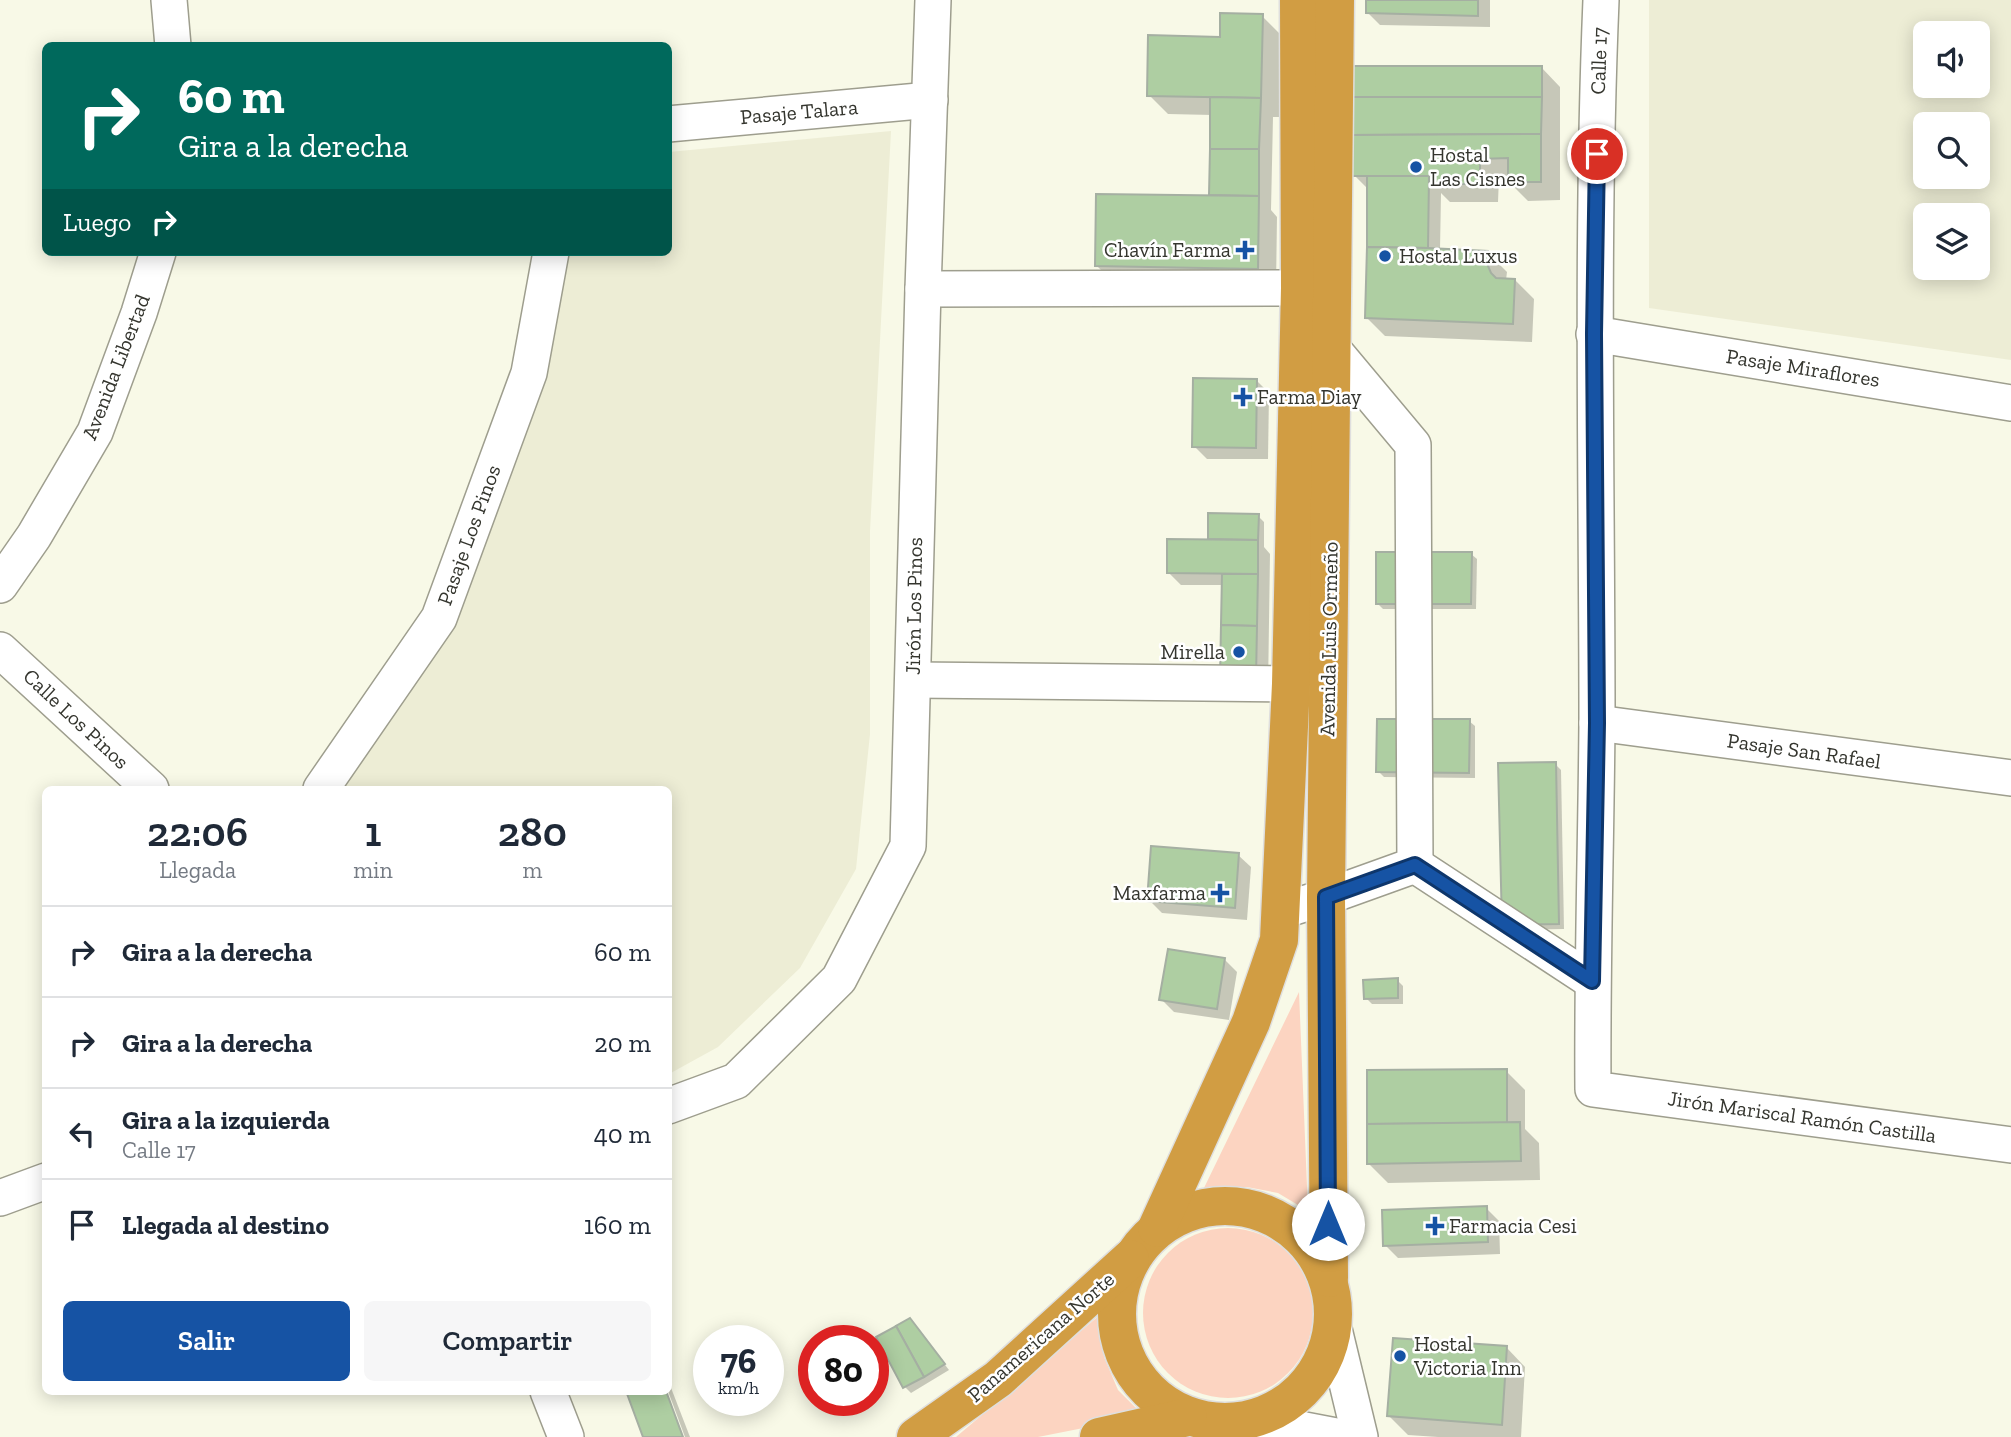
<!DOCTYPE html>
<html lang="es">
<head>
<meta charset="utf-8">
<style>
	body { margin:0; font-family:"Zilla Slab",serif; background:#f6f6f7; color:#1f2937; height:100vh; display:flex; flex-direction:column; font-size:26px; white-space:nowrap }
	* { box-sizing:border-box; margin:0 }
	p { font-size:23px; color:#747a83 }
	.icon { flex:none; width:38px; height:38px; fill:none; stroke:currentColor; stroke-width:2; stroke-linecap:round; stroke-linejoin:round }
	.map { position:relative; flex:1; overflow:hidden }
	.details { position:absolute; left:42px; top:786px; width:630px; height:609px; display:flex; flex-direction:column; background:#fff; border-radius:10px; box-shadow:0 4px 18px #0003 }
	.details>* { flex:none }
	.banner { position:absolute; left:42px; top:42px; width:630px; height:214px; border-radius:10px; box-shadow:0 4px 18px #0003; background:#00695c; color:#fff; overflow:hidden }
	.fabs { position:absolute; left:1913px; top:21px; display:grid; gap:14px }
	.fabs a { display:grid; place-items:center; width:77px; height:77px; border-radius:10px; background:#fff; box-shadow:0 4px 18px #0003; font-size:35px }
	.speed { position:absolute; left:693px; top:1325px; display:flex; gap:14px; font-size:35px; font-weight:700; text-align:center }
	.speed>* { display:grid; place-content:center; width:91px; height:91px; border-radius:50%; background:#fff; box-shadow:0 4px 18px #0003; line-height:1 }
	.speed small { font-size:18px; font-weight:400 }
	.speed .limit { border:10px solid #d22; background:#fff; color:#111 }
	.pin { position:absolute; display:grid; place-items:center; width:60px; height:60px; color:#fff; margin:-30px; border:4px solid #fff; border-radius:50%; box-shadow:0 2px 7px #0007 }
	.me { position:absolute; width:77px; margin:-38px; rotate:0deg; stroke-linejoin:round; filter:drop-shadow(0 0 5px #0008) }
	.turn { display:flex; align-items:center; gap:24px; height:147px; padding:0 21px; font-size:32px }
	.turn .icon { width:91px; height:91px; stroke-width:2.5 }
	.turn b { display:block; font-size:49px; line-height:60px }
	.then { display:flex; align-items:center; height:66px; padding:0 21px; background:#0003; gap:14px; font-size:26px }
	.eta { display:flex; justify-content:space-evenly; align-items:center; height:119px; text-align:center }
	.eta b { font-size:42px; font-weight:600; line-height:49px }
	.primary-button { display:flex; gap:14px; margin-top:auto; padding:14px 21px }
	.primary-button a { flex:1; height:80px; border-radius:10px; background:#1653a4; color:#fff; font-size:28px; font-weight:600; line-height:80px; text-align:center }
	.primary-button a+a { background:#f6f6f7; color:#1f2937 }
	ul { padding:0; list-style:none }
	li { display:flex; align-items:center; gap:21px; height:91px; padding:0 21px; border-top:2px solid #e0e1e3 }
	li div { flex:1 }
	li b { display:block; font-size:26px }
	li em { font-style:normal }
	.map>svg:first-child { display:block }
	.built { fill:#ededd5; fill-rule:evenodd }
	.green { fill:#fcd4c1 }
	.shadow { fill:#0003 }
	.building { fill:#aecea2; stroke:#a5afa2; stroke-width:2 }
	.lines { fill:none; stroke-linecap:round; stroke-linejoin:round }
	.minor-casing { stroke:#9e9e8e; stroke-width:38 }
	.highway-casing { stroke:#dfdfde; stroke-width:41 }
	.minor { stroke:#fff; stroke-width:35 }
	.highway { stroke:#d19d43; stroke-width:38 }
	.route-casing { stroke:#0e366b; stroke-width:18 }
	.route { stroke:#1653a4; stroke-width:12 }
	.poi-dot { fill:#1653a4; stroke:#fff; stroke-width:2.5 }
	.labels { text-anchor:middle; stroke-width:5; stroke-linejoin:round; paint-order:stroke }
	.street-label { font-size:21px; fill:#34352e; stroke:#fff }
	.poi-label { font-size:21px; fill:#34352e; stroke:#fff; text-anchor:start }
</style>
</head>
<body>
<div class="map">
<svg width="2011" height="1437" viewBox="0 0 2011 1437">
	<rect width="100%" height="100%" fill="#f8f9e7"/>
	<g class="built">
		<path d="M 1649,0 L 2011,0 L 2011,360 L 1649,308 ZM 1925,33 L 1978,33 L 1978,86 L 1925,86 ZM 1925,124 L 1978,124 L 1978,177 L 1925,177 ZM 1925,215 L 1978,215 L 1978,268 L 1925,268 Z"/>
		<path d="M 891,131 L 870,531 L 870,734 L 856,869 L 800,968 L 718,1047 L 669,1074 L 668,789 L 335,789 L 547,372 L 569,252 L 668,252 L 669,152 Z"/>
	</g>
	<g class="green">
		<path d="M 1299,992 L 1308,1211 L 1278,1193 L 1247,1187 L 1203,1190 Z"/>
		<circle cx="1228" cy="1313" r="85"/>
		<path d="M 1101,1314 L 1104,1357 L 1118,1390 L 1144,1416 L 1038,1437 L 956,1437 Z"/>
	</g>
	<g class="shadow">
		<path d="M 1368,0 L 1490,0 L 1490,27 L 1380,25 L 1368,13 Z"/>
		<path d="M 1262,16 L 1281,35 L 1279,117 L 1273,117 L 1271,210 L 1277,217 L 1276,287 L 1116,285 L 1097,266 L 1213,197 L 1211,194 L 1212,115 L 1168,114 L 1149,95 L 1222,39 Z"/>
		<path d="M 1541,67 L 1560,87 L 1560,200 L 1528,201 L 1509,182 L 1509,177 L 1499,177 L 1498,202 L 1450,202 L 1441,193 L 1440,250 L 1488,253 L 1507,272 L 1506,280 L 1515,280 L 1534,299 L 1532,342 L 1385,336 L 1366,317 L 1369,190 L 1354,175 Z"/>
		<path d="M 1257,381 L 1269,393 L 1268,459 L 1207,459 L 1194,446 Z"/>
		<path d="M 1258,516 L 1264,522 L 1264,547 L 1270,554 L 1268,690 L 1235,689 L 1224,585 L 1181,585 L 1168,572 L 1213,541 L 1210,538 Z"/>
		<path d="M 1471,554 L 1477,559 L 1476,609 L 1383,609 L 1377,603 Z"/>
		<path d="M 1469,721 L 1475,726 L 1475,778 L 1384,777 L 1378,771 Z"/>
		<path d="M 1555,764 L 1561,770 L 1564,929 L 1509,930 Z"/>
		<path d="M 1238,855 L 1251,867 L 1247,920 L 1162,913 L 1149,900 Z"/>
		<path d="M 1224,959 L 1237,972 L 1229,1020 L 1174,1012 L 1161,999 Z"/>
		<path d="M 1397,980 L 1403,986 L 1403,1004 L 1372,1004 L 1366,998 Z"/>
		<path d="M 1506,1071 L 1525,1090 L 1525,1129 L 1539,1143 L 1540,1180 L 1388,1183 L 1369,1164 Z"/>
		<path d="M 1486,1208 L 1499,1221 L 1500,1254 L 1398,1258 L 1385,1245 Z"/>
		<path d="M 915,1326 L 949,1370 L 911,1393 L 905,1387 L 878,1337 Z"/>
		<path d="M 1506,1347 L 1525,1367 L 1521,1437 L 1438,1437 L 1408,1435 L 1389,1416 Z"/>
		<path d="M 668,1380 L 690,1437 L 685,1437 L 668,1391 Z"/>
	</g>
	<g class="building">
		<path d="M 1366,0 L 1478,0 L 1478,16 L 1366,13 Z"/>
		<path d="M 1220,13 L 1263,14 L 1261,98 L 1147,96 L 1148,35 L 1220,37 Z"/>
		<path d="M 1352,66 L 1542,66 L 1542,97 L 1351,97 Z"/>
		<path d="M 1210,97 L 1261,98 L 1259,149 L 1210,149 Z"/>
		<path d="M 1351,97 L 1542,97 L 1541,134 L 1352,135 Z"/>
		<path d="M 1541,134 L 1541,182 L 1508,182 L 1508,158 L 1480,159 L 1480,184 L 1429,184 L 1429,176 L 1352,176 L 1352,135 Z"/>
		<path d="M 1210,149 L 1259,149 L 1259,196 L 1209,195 Z"/>
		<path d="M 1367,176 L 1429,176 L 1428,248 L 1367,247 Z"/>
		<path d="M 1096,194 L 1259,196 L 1258,269 L 1095,266 Z"/>
		<path d="M 1367,247 L 1428,248 L 1488,251 L 1488,266 L 1491,273 L 1496,278 L 1515,279 L 1513,324 L 1365,318 Z"/>
		<path d="M 1193,378 L 1257,379 L 1256,448 L 1192,447 Z"/>
		<path d="M 1208,513 L 1259,514 L 1258,540 L 1208,539 Z"/>
		<path d="M 1167,539 L 1258,540 L 1258,574 L 1167,573 Z"/>
		<path d="M 1376,552 L 1472,552 L 1471,604 L 1376,604 Z"/>
		<path d="M 1222,574 L 1258,574 L 1257,626 L 1221,625 Z"/>
		<path d="M 1221,625 L 1257,626 L 1256,678 L 1220,677 Z"/>
		<path d="M 1377,719 L 1470,719 L 1469,773 L 1376,772 Z"/>
		<path d="M 1556,762 L 1559,924 L 1502,925 L 1498,763 Z"/>
		<path d="M 1151,846 L 1239,853 L 1235,908 L 1147,901 Z"/>
		<path d="M 1168,949 L 1225,958 L 1217,1009 L 1159,1000 Z"/>
		<path d="M 1398,978 L 1398,998 L 1364,999 L 1363,980 Z"/>
		<path d="M 1507,1069 L 1507,1123 L 1367,1124 L 1367,1070 Z"/>
		<path d="M 1520,1122 L 1521,1161 L 1367,1164 L 1367,1124 Z"/>
		<path d="M 1487,1206 L 1488,1242 L 1383,1246 L 1382,1210 Z"/>
		<path d="M 910,1318 L 945,1364 L 924,1377 L 896,1326 Z"/>
		<path d="M 896,1326 L 924,1377 L 903,1388 L 876,1337 Z"/>
		<path d="M 1393,1338 L 1507,1346 L 1502,1425 L 1387,1416 Z"/>
		<path d="M 626,1391 L 666,1391 L 683,1437 L 643,1437 Z"/>
	</g>
	<g class="lines">
		<g class="minor-casing">
			<g id="minor">
				<path d="M 169,0 L 173,46"/>
				<path d="M 1601,0 C 1591,241 1597,481 1597,722 C 1596,845 1592,967 1593,1089 L 2011,1145"/>
				<path d="M 668,124 L 930,100"/>
				<path d="M 923,289 L 1300,288"/>
				<path d="M 1594,334 L 2011,403"/>
				<path d="M 0,585 L 34,536 L 95,432 L 139,313 L 158,252"/>
				<path d="M 0,650 L 151,789"/>
				<path d="M 913,680 L 1291,684"/>
				<path d="M 1597,723 L 2011,778"/>
				<path d="M 321,789 L 439,618 L 529,373 L 551,252"/>
				<path d="M 1415,865 L 1592,981"/>
				<path d="M 1281,911 L 1326,897 L 1415,865 L 1413,445 L 1331,347"/>
				<path d="M 668,1106 L 736,1081 L 839,979 L 908,846 L 923,289 L 933,0"/>
				<path d="M 0,1198 L 46,1181"/>
				<path d="M 1334,1329 L 1360,1437"/>
				<path d="M 548,1391 L 566,1437"/>
				<path d="M 1252,1420 L 1341,1437"/>
				<path d="M 1226,1424 L 1234,1437"/>
			</g>
		</g>
		<g class="highway-casing">
			<g id="highway">
				<circle cx="1225" cy="1314" r="108"/>
				<path d="M 1157,1228 L 1251,1022 L 1279,940 L 1291,684 L 1300,288 L 1299,0"/>
				<path d="M 1329,1278 L 1326,897 L 1335,0"/>
				<path d="M 916,1437 L 998,1379 L 1130,1259"/>
				<path d="M 1099,1437 L 1188,1417"/>
			</g>
		</g>
		<use href="#minor" class="minor"/>
		<use href="#highway" class="highway"/>
	</g>
	<g class="lines">
		<g class="route-casing">
			<path id="route" d="M 1328,1224 L 1326,897 L 1415,865 L 1592,981 L 1597,723 L 1594,334 L 1597,154"/>
		</g>
		<use href="#route" class="route"/>
	</g>
	<g class="poi-dot">
		<circle cx="1416" cy="167" r="7"/>
		<path d="M1241.5 239.5h7v7h7v7h-7v7h-7v-7h-7v-7h7z"/>
		<circle cx="1385" cy="256" r="7"/>
		<path d="M1239.5 386.5h7v7h7v7h-7v7h-7v-7h-7v-7h7z"/>
		<circle cx="1239" cy="652" r="7"/>
		<path d="M1216.5 882.5h7v7h7v7h-7v7h-7v-7h-7v-7h7z"/>
		<path d="M1431.5 1215.5h7v7h7v7h-7v7h-7v-7h-7v-7h7z"/>
		<circle cx="1400" cy="1356" r="7"/>
	</g>
	<g class="labels">
		<g class="street-label">
			<text transform="translate(1599 61) rotate(-88)" y="7">Calle 17</text>
			<text transform="translate(799 112) rotate(-5)" y="7">Pasaje Talara</text>
			<text transform="translate(116 367) rotate(-69)" y="7">Avenida Libertad</text>
			<text transform="translate(1803 368) rotate(9)" y="7">Pasaje Miraflores</text>
			<text transform="translate(469 535) rotate(-70)" y="7">Pasaje Los Pinos</text>
			<text transform="translate(914 606) rotate(-89)" y="7">Jirón Los Pinos</text>
			<text transform="translate(1329 639) rotate(-89)" y="7">Avenida Luis Ormeño</text>
			<text transform="translate(76 719) rotate(43)" y="7">Calle Los Pinos</text>
			<text transform="translate(1804 751) rotate(8)" y="7">Pasaje San Rafael</text>
			<text transform="translate(1802 1117) rotate(8)" y="7">Jirón Mariscal Ramón Castilla</text>
			<text transform="translate(1041 1337) rotate(-41)" y="7">Panamericana Norte</text>
		</g>
		<g class="poi-label">
			<text x="1430" y="162">Hostal<tspan x="1430" dy="24">Las Cisnes</tspan></text>
			<text x="1231" y="257" text-anchor="end">Chavín Farma</text>
			<text x="1399" y="263">Hostal Luxus</text>
			<text x="1257" y="404">Farma Diay</text>
			<text x="1225" y="659" text-anchor="end">Mirella</text>
			<text x="1206" y="900" text-anchor="end">Maxfarma</text>
			<text x="1449" y="1233">Farmacia Cesi</text>
			<text x="1414" y="1351">Hostal<tspan x="1414" dy="24">Victoria Inn</tspan></text>
		</g>
	</g>
</svg>
<div class="fabs">
<a><svg class="icon" aria-label="sound" viewBox="0 0 24 24"><path d="M4 9h4l5-4v14l-5-4H4zM17 9q2 3 0 6"/></svg></a>
<a><svg class="icon" aria-label="search" viewBox="0 0 24 24"><circle cx="10" cy="10" r="6"/><path d="M15 15l6 6"/></svg></a>
<a><svg class="icon" aria-label="layers" viewBox="0 0 24 24"><path d="M12 4l9 5-9 5-9-5zM3 14l9 5 9-5"/></svg></a>
</div>
<div class="speed"><div>76<small>km/h</small></div><div class="limit">80</div></div>
<div class="pin" style="left:1597px;top:154px;background:#d93025"><svg class="icon" aria-label="arrive" viewBox="0 0 24 24"><path d="M6 21V4h12l-3 4 3 4H6"/></svg></div>
<svg class="me" style="left:1328px;top:1224px" viewBox="-20 -20 40 40"><circle r="19" fill="#fff"/><path d="M0-13L10 11 0 6-10 11z" fill="#1653a4"/></svg>
<div class="banner">
<div class="turn"><svg class="icon" aria-label="right" viewBox="0 0 24 24"><path d="M7 20v-9h11M14 6l5 5-5 5"/></svg><div><b>60 m</b>Gira a la derecha</div></div>
<div class="then">Luego<svg class="icon" aria-label="right" viewBox="0 0 24 24"><path d="M7 20v-9h11M14 6l5 5-5 5"/></svg></div>
</div>
<section class="details">
<div class="eta">
<div><b>22:06</b><p>Llegada</p></div>
<div><b>1</b><p>min</p></div>
<div><b>280</b><p>m</p></div>
</div>
<ul>
<li><svg class="icon" aria-label="right" viewBox="0 0 24 24"><path d="M7 20v-9h11M14 6l5 5-5 5"/></svg><div><b>Gira a la derecha</b></div><em>60 m</em></li>
<li><svg class="icon" aria-label="right" viewBox="0 0 24 24"><path d="M7 20v-9h11M14 6l5 5-5 5"/></svg><div><b>Gira a la derecha</b></div><em>20 m</em></li>
<li><svg class="icon" aria-label="left" viewBox="0 0 24 24"><path d="M17 20v-9H6M10 6l-5 5 5 5"/></svg><div><b>Gira a la izquierda</b><p>Calle 17</p></div><em>40 m</em></li>
<li><svg class="icon" aria-label="arrive" viewBox="0 0 24 24"><path d="M6 21V4h12l-3 4 3 4H6"/></svg><div><b>Llegada al destino</b></div><em>160 m</em></li>
</ul>
<div class="primary-button"><a>Salir</a><a>Compartir</a></div>
</section>
</div>
</body>
</html>
